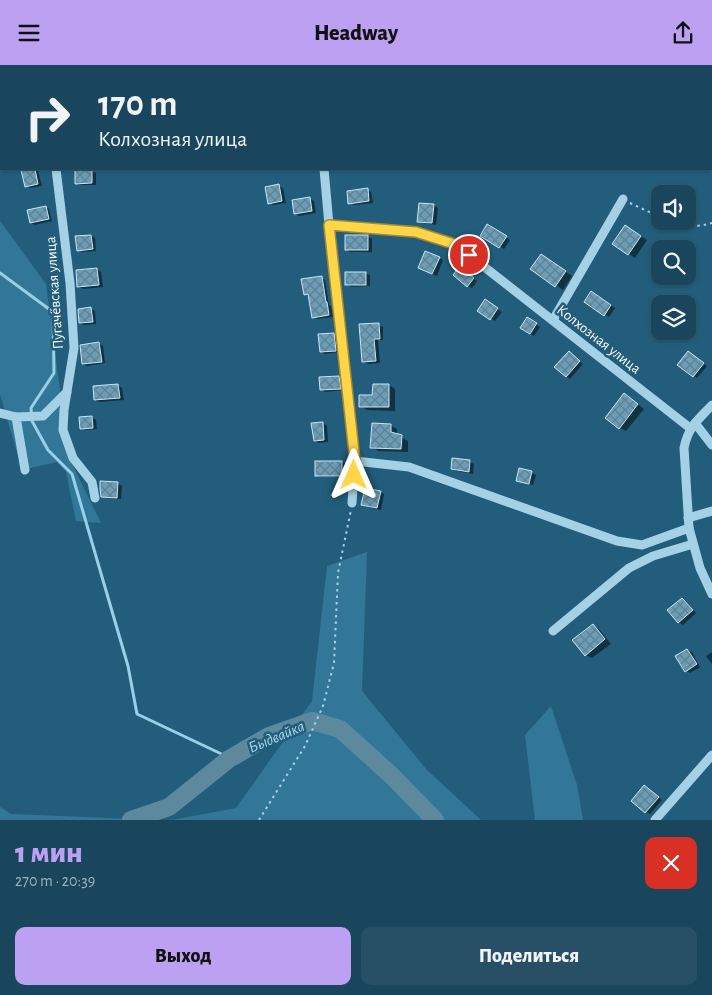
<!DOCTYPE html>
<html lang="ru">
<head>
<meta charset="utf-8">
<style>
	body { margin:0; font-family:"Alegreya Sans",sans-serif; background:#275066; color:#f1f3f6; height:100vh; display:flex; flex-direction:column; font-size:19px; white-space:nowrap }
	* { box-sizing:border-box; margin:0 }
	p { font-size:16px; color:#9fb1bc }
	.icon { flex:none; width:28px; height:28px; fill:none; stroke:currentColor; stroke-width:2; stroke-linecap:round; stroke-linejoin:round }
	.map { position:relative; height:755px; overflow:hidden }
	.sheet { display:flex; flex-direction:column; background:#1a465d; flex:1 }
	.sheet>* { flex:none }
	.hud { position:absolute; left:0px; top:0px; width:712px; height:105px; box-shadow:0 1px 4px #0004,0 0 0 1px #385e72; background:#1a465d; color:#f1f3f6; overflow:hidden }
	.controls { position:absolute; left:651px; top:120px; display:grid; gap:10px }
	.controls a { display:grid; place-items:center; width:45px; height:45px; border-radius:10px; background:#1a465d; box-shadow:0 1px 4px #0004,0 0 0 1px #385e72; font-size:25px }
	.pin { position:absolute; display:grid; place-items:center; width:42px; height:42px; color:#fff; margin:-21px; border:2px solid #fff; border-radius:50%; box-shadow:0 1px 5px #0007 }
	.me { position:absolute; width:55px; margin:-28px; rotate:0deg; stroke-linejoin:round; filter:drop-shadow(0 0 4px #0008) }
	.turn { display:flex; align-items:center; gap:18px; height:105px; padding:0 15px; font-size:22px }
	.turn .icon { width:65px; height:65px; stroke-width:2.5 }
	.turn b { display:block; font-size:35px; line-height:42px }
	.round { display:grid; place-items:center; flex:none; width:52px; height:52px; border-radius:10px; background:#275066 }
	.head { display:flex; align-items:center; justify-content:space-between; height:85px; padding:0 15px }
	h1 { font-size:30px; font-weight:800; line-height:38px; color:#bca0f2 }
	.action { display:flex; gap:10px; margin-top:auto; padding:10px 15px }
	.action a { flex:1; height:58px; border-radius:10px; background:#bca0f2; color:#111; font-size:20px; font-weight:800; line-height:58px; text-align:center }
	.action a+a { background:#275066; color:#f1f3f6 }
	header { display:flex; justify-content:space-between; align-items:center; height:65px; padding:0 15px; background:#bca0f2; color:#111; font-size:22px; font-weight:800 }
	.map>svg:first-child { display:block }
	.grass { fill:#327798 }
	.shadow { fill:#0007 }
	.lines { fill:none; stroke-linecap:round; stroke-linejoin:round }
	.stream { stroke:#99cfe7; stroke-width:3 }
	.river { stroke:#5d899f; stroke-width:18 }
	.building { fill:url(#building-cross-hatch); stroke:#c8e6f5 }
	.path { stroke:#a5d1e6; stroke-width:2; stroke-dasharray:2.5 4; stroke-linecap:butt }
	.minor { stroke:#a5d1e6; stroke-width:9 }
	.route-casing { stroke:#a68a30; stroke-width:12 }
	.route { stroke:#ffd54a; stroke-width:9 }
	.labels { text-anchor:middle; stroke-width:5; stroke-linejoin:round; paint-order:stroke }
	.street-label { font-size:15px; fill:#fff; stroke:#225e7c }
	.water-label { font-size:16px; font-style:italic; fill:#b0daee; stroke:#225e7c }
</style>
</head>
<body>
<header><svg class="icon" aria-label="menu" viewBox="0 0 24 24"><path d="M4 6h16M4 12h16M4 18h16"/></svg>Headway<svg class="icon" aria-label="share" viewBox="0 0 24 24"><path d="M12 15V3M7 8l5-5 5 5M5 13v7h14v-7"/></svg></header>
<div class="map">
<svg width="712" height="755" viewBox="0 0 712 755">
	<defs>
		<pattern id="building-cross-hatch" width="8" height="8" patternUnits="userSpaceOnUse" patternTransform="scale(1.25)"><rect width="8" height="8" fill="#6b9db6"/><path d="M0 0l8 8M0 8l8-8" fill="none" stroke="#608191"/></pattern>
	</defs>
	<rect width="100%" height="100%" fill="#225e7c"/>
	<g class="grass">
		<path d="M 0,156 L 46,219 L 69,393 L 101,458 L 76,456 L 66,407 L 57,397 L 22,405 L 0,329 Z"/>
		<path d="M 367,487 L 362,626 L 427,705 L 481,755 L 172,755 L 236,743 L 312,636 L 327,501 Z"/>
		<path d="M 551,641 L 577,720 L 583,755 L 535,755 L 525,670 Z"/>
		<path d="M 0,742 L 11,749 L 156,755 L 0,755 Z"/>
	</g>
	<g class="shadow">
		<path d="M 32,104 L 35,104 L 38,106 L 42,121 L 30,123 L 26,121 L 23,106 Z"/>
		<path d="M 76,106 L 92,106 L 96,108 L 96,120 L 80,120 L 76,118 Z"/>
		<path d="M 279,121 L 283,123 L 286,138 L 273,140 L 269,138 Z"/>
		<path d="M 367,125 L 371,127 L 373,138 L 354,140 L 349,138 Z"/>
		<path d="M 310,134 L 314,136 L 316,148 L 299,151 L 295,148 Z"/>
		<path d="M 434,140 L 438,143 L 436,160 L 423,158 L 419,156 Z"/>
		<path d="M 45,142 L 49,144 L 52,156 L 35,160 L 31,158 Z"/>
		<path d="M 488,160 L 510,175 L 504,184 L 481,170 Z"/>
		<path d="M 632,166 L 647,175 L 635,193 L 629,189 Z"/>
		<path d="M 91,171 L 95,173 L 96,186 L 82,187 L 78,185 L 77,173 Z"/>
		<path d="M 346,171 L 368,171 L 372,174 L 372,187 L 350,187 L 346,184 Z"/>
		<path d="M 439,193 L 443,195 L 437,211 L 423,205 Z"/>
		<path d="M 548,194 L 572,211 L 563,225 L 532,204 Z"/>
		<path d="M 97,204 L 101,207 L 103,222 L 83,224 L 79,222 Z"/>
		<path d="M 464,205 L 477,216 L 472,223 L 468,221 Z"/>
		<path d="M 365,208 L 370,210 L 370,221 L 351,222 L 347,219 Z"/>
		<path d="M 321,212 L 325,215 L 329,240 L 331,241 L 333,252 L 317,254 L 313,252 L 309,231 L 305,229 Z"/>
		<path d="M 591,228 L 615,243 L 609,252 L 585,237 Z"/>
		<path d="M 489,238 L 502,247 L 495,256 L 478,245 Z"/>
		<path d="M 91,244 L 95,246 L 96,259 L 84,260 L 80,257 Z"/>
		<path d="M 528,254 L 540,262 L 534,271 L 522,263 Z"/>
		<path d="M 379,260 L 383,262 L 383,275 L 378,275 L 380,298 L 368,299 L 364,296 Z"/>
		<path d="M 334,269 L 338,271 L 340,287 L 325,289 L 321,286 Z"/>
		<path d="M 99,278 L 103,281 L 105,298 L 87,301 L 83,299 Z"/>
		<path d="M 569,287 L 583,299 L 570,314 L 566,311 Z"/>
		<path d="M 693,290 L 707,301 L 697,313 L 693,311 Z"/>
		<path d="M 339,312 L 343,315 L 344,325 L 325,327 L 321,324 Z"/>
		<path d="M 118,320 L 122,323 L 124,335 L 100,337 L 95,335 L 94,323 Z"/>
		<path d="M 389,320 L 395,324 L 395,346 L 367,345 L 360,341 Z"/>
		<path d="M 630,333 L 644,344 L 626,366 L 620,363 Z"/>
		<path d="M 92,352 L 96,355 L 97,364 L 86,365 L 82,363 Z"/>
		<path d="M 323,358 L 327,361 L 328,377 L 319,378 L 315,376 Z"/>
		<path d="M 390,360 L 397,364 L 397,370 L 408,376 L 408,387 L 378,386 L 372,382 Z"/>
		<path d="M 453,394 L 470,397 L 474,399 L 473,409 L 456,406 L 452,404 Z"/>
		<path d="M 342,397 L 346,399 L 346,412 L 320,412 L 316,410 Z"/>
		<path d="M 532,408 L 536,410 L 533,420 L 522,417 L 518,415 Z"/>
		<path d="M 101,417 L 118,418 L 122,421 L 121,434 L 106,433 L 102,431 Z"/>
		<path d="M 380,427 L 384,429 L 381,445 L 367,442 L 363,440 Z"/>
		<path d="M 682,534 L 686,536 L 696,548 L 683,560 L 679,557 L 669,545 Z"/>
		<path d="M 593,560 L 599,564 L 611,579 L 592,593 L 585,590 Z"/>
		<path d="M 687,585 L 692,587 L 700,602 L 690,608 L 686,606 Z"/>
		<path d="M 712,587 L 712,599 L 706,591 Z"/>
		<path d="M 648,724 L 662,735 L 650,749 L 646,747 Z"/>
	</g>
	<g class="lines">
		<path class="stream" d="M 0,208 L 53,247 L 54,308 L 31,343 L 32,356 L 48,385 L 72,409 L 128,601 L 137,649 L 230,693"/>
		<path class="river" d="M 131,755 L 169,742 L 229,694 L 269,671 L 312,656 L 340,664 L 392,711 L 435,755"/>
	</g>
	<g class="building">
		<path d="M 26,104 L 35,104 L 38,119 L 25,122 L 21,105 Z"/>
		<path d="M 75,105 L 92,105 L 92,118 L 75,119 Z"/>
		<path d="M 279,119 L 282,136 L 268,139 L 265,122 Z"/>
		<path d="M 368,123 L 369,136 L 348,139 L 347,126 Z"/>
		<path d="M 310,132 L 312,146 L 294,149 L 292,135 Z"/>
		<path d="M 419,138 L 434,139 L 432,158 L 417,157 Z"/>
		<path d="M 46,141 L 49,154 L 30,158 L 27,145 Z"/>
		<path d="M 487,159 L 507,171 L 499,183 L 480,171 Z"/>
		<path d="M 625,160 L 641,171 L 628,190 L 612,179 Z"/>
		<path d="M 91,170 L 93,184 L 77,186 L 75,171 Z"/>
		<rect x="345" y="170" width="23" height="15"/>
		<path d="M 425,186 L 440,192 L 432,209 L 418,203 Z"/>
		<path d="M 541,189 L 566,206 L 555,222 L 530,204 Z"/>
		<path d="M 459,202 L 474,213 L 467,222 L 453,210 Z"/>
		<path d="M 97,203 L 99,220 L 77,222 L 76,205 Z"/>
		<rect x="345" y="207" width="21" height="13"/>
		<path d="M 322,211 L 326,237 L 327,237 L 329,250 L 312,253 L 308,229 L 304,230 L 301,214 Z"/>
		<path d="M 591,226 L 611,240 L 604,251 L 584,237 Z"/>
		<path d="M 485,234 L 498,243 L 490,255 L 477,246 Z"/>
		<path d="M 91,242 L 93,257 L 79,258 L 78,244 Z"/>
		<path d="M 527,252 L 537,258 L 530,269 L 520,263 Z"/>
		<path d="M 379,258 L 380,274 L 374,274 L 376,296 L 362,297 L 359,259 Z"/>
		<path d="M 334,268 L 336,286 L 320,287 L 318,269 Z"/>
		<path d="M 99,277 L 102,297 L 82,299 L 80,280 Z"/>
		<path d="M 569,286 L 580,296 L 566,312 L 554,302 Z"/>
		<path d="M 688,286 L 704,298 L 693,312 L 677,300 Z"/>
		<path d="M 339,311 L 341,324 L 320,325 L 319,312 Z"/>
		<path d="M 118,319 L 120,333 L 94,335 L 93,321 Z"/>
		<path d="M 373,319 L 389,319 L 389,342 L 359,342 L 359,330 L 372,330 Z"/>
		<path d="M 624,328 L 638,339 L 619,364 L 605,353 Z"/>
		<path d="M 92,351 L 93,363 L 80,364 L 79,352 Z"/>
		<path d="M 323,357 L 324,375 L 314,376 L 311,358 Z"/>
		<path d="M 372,358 L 391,359 L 391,367 L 402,370 L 401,384 L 370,383 Z"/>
		<path d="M 452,393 L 470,395 L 469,407 L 451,404 Z"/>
		<rect x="315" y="396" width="27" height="15"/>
		<path d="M 519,403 L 532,406 L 529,419 L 516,416 Z"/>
		<path d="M 100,416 L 118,417 L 117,433 L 101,432 L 100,424 Z"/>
		<path d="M 365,423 L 381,426 L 377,443 L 361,440 Z"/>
		<path d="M 682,533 L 693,545 L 678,558 L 667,545 Z"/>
		<path d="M 593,559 L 605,574 L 585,591 L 572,575 Z"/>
		<path d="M 687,584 L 697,599 L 685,607 L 675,591 Z"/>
		<path d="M 644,720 L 659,732 L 645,748 L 631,736 Z"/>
	</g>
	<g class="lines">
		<g class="path">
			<path d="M 630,138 L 660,152"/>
			<path d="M 672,156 C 686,162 697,162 712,158"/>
			<path d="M 259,755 L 305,681 L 323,641 L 334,598 L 338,508 L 351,445"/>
		</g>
		<g class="minor">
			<path d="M 44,0 L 44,1 L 51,0"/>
			<path d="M 315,0 L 315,1"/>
			<path d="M 0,16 L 1,15"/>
			<path d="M 56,104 L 70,218 L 74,283 L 64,345 L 63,365 L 73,393 L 92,417 L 95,433"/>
			<path d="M 324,104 L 329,160 L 355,396 L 352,438"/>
			<path d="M 329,160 L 416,167 L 455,179 L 690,363"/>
			<path d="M 553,255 L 623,134"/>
			<path d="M 712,340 C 698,355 688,362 684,383 L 689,463 L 700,503 L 712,529"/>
			<path d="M 0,348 L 16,352"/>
			<path d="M 695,358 L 712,380"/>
			<path d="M 355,396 L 409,402 L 617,476 L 642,480 L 689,463"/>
			<path d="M 25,405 L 16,352 L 43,351 L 67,327"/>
			<path d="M 688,453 L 712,446"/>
			<path d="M 553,566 L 629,503 L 653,491 L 693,479"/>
			<path d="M 655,755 L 712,690"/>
		</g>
	</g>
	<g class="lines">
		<g class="route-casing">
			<path id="route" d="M 354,410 L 355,396 L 329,160 L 416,167 L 454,179 L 469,190"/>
		</g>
		<use href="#route" class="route"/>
	</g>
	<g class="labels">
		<g class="street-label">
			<text transform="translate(54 228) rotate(-94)" y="5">Пугачёвская улица</text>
			<text transform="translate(599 274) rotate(38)" y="5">Колхозная улица</text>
		</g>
		<g class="water-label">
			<text transform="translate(276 671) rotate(-23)" y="6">Быдвайка</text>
		</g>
	</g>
</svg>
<div class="controls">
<a><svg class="icon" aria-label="sound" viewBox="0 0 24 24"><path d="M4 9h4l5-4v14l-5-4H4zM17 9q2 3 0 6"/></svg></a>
<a><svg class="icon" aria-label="search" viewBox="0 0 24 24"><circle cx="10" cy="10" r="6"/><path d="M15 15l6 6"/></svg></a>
<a><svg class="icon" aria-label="layers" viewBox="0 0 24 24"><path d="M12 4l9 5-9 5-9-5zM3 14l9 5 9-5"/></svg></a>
</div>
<div class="pin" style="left:469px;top:190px;background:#d93025"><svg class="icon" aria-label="arrive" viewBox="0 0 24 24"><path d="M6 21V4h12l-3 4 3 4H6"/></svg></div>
<svg class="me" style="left:354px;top:410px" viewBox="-20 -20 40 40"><path d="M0-17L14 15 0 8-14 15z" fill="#ffd54a" stroke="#fff" stroke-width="4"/></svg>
<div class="hud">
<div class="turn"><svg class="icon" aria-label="right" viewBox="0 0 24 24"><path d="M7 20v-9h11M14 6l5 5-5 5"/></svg><div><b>170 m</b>Колхозная улица</div></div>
</div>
</div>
<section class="sheet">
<div class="head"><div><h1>1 мин</h1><p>270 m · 20:39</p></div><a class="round" style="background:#d93025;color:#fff"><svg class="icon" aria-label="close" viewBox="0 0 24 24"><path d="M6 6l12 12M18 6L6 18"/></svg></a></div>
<div class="action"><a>Выход</a><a>Поделиться</a></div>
</section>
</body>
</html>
